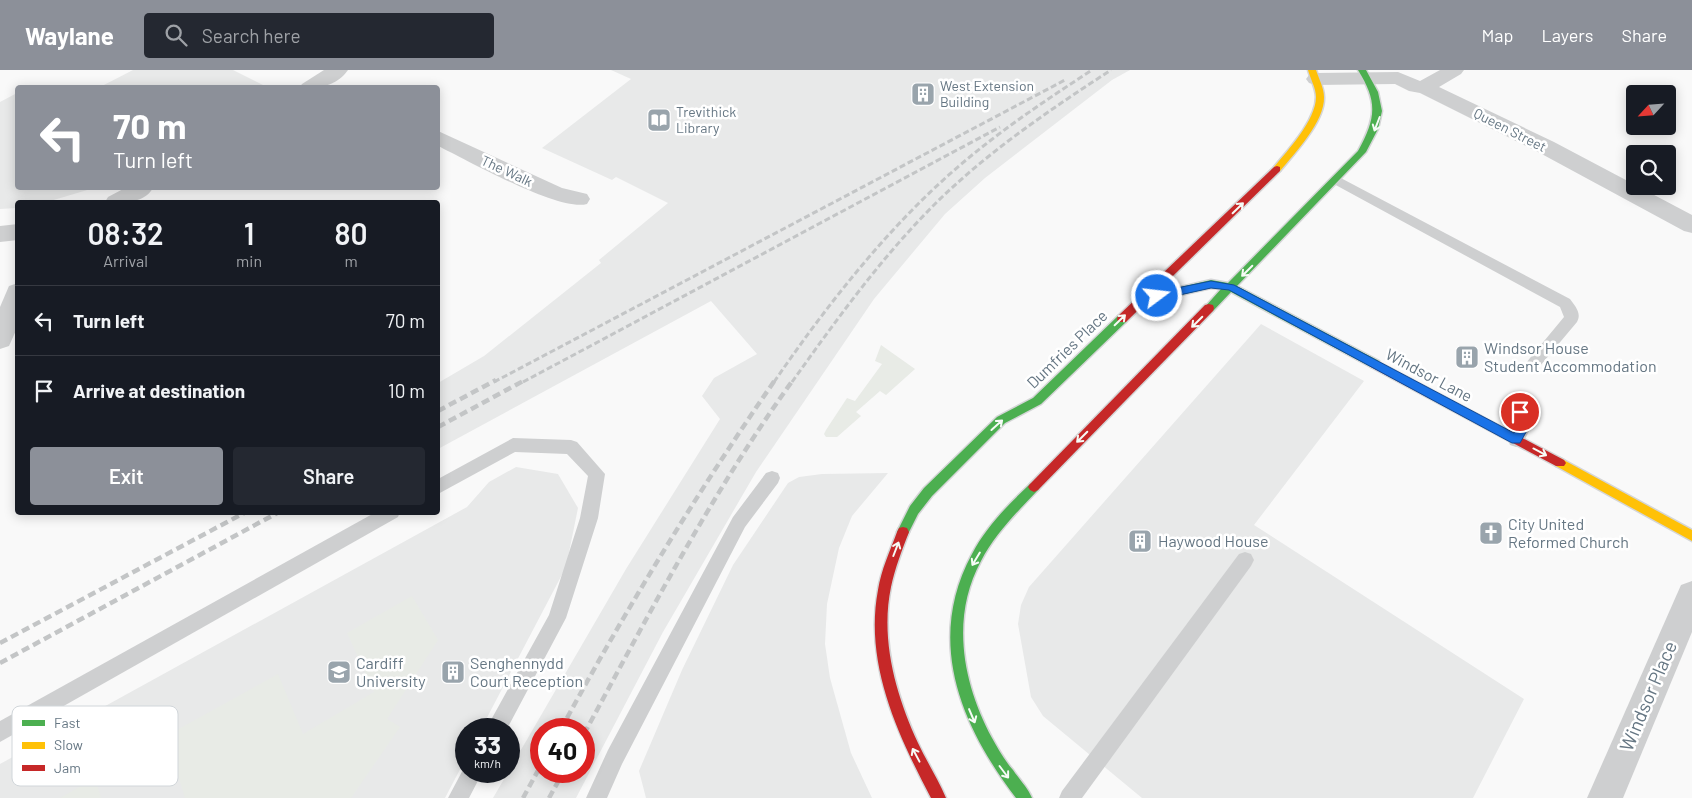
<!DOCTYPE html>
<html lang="en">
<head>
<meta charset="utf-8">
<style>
	body { margin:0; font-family:Barlow,sans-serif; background:#242831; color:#f1f3f6; height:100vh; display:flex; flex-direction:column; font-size:19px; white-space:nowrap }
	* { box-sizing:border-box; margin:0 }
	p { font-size:16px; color:#9ea1a6 }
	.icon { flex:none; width:28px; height:28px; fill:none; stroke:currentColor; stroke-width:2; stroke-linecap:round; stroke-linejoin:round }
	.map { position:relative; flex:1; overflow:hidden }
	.drawer { position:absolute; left:15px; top:130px; width:425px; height:315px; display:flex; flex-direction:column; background:#171b24; border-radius:5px; box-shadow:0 2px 12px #0003 }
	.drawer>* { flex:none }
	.top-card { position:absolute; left:15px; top:15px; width:425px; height:105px; border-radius:5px; box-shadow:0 2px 12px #0003; background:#8c9099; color:#fff; overflow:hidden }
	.needle { width:32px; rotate:244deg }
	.tools { position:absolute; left:1626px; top:15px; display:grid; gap:10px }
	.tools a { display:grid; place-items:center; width:50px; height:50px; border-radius:5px; background:#171b24; box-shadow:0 2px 12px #0003; font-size:25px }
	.speed { position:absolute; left:455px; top:648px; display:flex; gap:10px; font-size:25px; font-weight:700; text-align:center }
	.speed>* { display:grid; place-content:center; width:65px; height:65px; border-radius:50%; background:#171b24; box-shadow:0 2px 12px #0003; line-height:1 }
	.speed small { font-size:12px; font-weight:400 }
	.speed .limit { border:8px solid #d22; background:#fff; color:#111 }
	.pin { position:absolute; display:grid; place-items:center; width:42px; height:42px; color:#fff; margin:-21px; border:2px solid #fff; border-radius:50%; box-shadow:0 1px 5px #0007 }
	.me { position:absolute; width:55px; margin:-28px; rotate:75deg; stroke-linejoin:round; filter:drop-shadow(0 0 4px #0008) }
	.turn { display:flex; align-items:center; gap:18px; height:105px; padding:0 15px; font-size:22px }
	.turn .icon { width:65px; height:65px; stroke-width:2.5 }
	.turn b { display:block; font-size:35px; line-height:42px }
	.eta { display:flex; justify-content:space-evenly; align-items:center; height:85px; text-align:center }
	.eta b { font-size:30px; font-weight:600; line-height:35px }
	.button { display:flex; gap:10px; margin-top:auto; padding:10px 15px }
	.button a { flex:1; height:58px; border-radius:5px; background:#8c9099; color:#fff; font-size:20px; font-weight:600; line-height:58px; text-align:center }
	.button a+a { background:#242831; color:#f1f3f6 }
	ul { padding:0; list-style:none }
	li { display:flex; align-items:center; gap:15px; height:70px; padding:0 15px; border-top:1px solid #363941 }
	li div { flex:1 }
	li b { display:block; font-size:19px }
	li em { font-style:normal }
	header { display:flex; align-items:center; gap:30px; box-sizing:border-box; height:70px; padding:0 25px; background:#8c9099; color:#fff }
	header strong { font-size:24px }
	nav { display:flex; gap:28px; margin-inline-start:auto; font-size:18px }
	.search { width:350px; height:45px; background:#242831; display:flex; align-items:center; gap:12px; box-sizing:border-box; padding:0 18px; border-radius:5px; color:#9ea1a6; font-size:19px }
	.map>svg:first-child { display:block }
	.built { fill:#e8e9e9; fill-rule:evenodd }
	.green { fill:#e8ebe6 }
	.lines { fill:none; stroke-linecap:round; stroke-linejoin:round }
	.fast-casing { stroke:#d5d6d7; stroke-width:3 }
	.slow-casing { stroke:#d5d6d7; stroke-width:3 }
	.jam-casing { stroke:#d5d6d7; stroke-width:3 }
	.lane { fill:#cecfd0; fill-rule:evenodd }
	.street { fill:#cecfd0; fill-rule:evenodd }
	.fast { fill:#4caf50; fill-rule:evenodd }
	.slow { fill:#ffc107; fill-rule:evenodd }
	.jam { fill:#c62828; fill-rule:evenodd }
	.rail-far1 { stroke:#c3c5c6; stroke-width:3; stroke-dasharray:6 3; stroke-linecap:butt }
	.rail { stroke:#c3c5c6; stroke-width:4.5; stroke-dasharray:8 4.5; stroke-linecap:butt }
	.oneway { stroke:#f6fbf6 }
	.route { fill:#1a73e8; stroke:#114b97 }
	.labels { text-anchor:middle; stroke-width:5; stroke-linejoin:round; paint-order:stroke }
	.far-poi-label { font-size:14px; fill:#657683; stroke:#fff; text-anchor:start }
	.far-street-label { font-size:14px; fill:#657683; stroke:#fff }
	.poi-label { font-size:16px; fill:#657683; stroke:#fff; text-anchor:start }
	.street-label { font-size:16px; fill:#657683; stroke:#fff }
	.near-street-label { font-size:19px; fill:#657683; stroke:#fff }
	.key { fill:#fff; stroke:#d1d6da; stroke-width:1 }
	.key-label { font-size:14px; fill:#657683 }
</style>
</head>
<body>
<header>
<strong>Waylane</strong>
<div class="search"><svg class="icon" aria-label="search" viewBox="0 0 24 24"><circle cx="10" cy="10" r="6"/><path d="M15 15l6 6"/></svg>Search here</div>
<nav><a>Map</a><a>Layers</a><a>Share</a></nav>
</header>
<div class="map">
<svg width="1692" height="728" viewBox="0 0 1692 728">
	<rect width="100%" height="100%" fill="#f9f9f9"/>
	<g class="built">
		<path d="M 133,0 L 233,0 L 267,17 L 100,17 Z"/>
		<path d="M 611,0 L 1130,0 L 1112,10 L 985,108 L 945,144 L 874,229 L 756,402 L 663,562 L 576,728 L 493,728 L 626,499 L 720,349 L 702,326 L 714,308 L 757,284 L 711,231 L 438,379 L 438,313 L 484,286 L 601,193 L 599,190 L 668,133 L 616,107 L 612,110 L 542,78 L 631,9 ZM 541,659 L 584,659 L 584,701 L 541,701 Z"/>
		<path d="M 17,23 L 18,118 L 94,118 L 47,132 L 18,132 L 17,138 L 0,139 L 0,32 Z"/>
		<path d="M 1261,254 L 1364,311 L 1254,455 L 1524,629 L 1473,728 L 1142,728 L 1043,646 L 1031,627 L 1018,554 L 1021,535 L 1029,517 Z"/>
		<path d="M 516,397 L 558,404 L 578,438 L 566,497 L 481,659 L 466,659 L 466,688 L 445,728 L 0,728 L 0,694 L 467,437 L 489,412 Z"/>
		<path d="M 888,403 L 852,446 L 839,478 L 827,534 L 825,574 L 830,608 L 851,683 L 872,728 L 646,728 L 639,701 L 682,600 L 733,495 L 788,413 L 799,407 L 822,404 Z"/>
	</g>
	<g class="green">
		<path d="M 881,275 L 915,299 L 886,325 L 880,321 L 856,342 L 861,346 L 837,367 L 826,367 L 824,364 L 826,360 L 847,328 L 855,331 L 882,294 L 875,291 Z"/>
		<path d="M 412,526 L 438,570 L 387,649 L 400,657 L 351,728 L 185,728 L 166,666 L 278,604 L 303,664 L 374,622 L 347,563 Z"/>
		<path d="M 95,708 L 101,728 L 60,728 Z"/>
	</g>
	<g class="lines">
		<g class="fast-casing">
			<g id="fast">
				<path d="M 1358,0 L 1366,0 L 1378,22 L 1382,41 L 1378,59 L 1366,82 L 1237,216 L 1379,291 L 1380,294 L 1379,297 L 1371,297 L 1231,222 L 1213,241 L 1209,242 L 1204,238 L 1221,219 L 1211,218 L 1141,234 L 1137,233 L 1136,230 L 1137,227 L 1211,210 L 1228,213 L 1358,81 C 1376,48 1378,32 1358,0 Z"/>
				<path d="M 1122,245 L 1127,249 L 1126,252 L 1041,334 L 1005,353 L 932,426 L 918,444 L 907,466 L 903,467 L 899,466 L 897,462 L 910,436 L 924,418 L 997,347 L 1033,328 L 1118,246 Z"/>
				<path d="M 1034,412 L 1038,414 L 1040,417 L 1038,420 C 1017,442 995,464 981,491 C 950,548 963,614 992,668 C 998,679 1005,691 1013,700 C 1019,709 1028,718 1032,728 L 1016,728 C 961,656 925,571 972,484 C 986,457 1008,435 1030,414 Z"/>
			</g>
		</g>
		<g class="slow-casing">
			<g id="slow">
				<path d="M 1308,0 L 1316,0 C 1319,9 1324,18 1324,27 C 1325,51 1295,83 1280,101 L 1274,101 L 1274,97 C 1288,80 1316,50 1316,27 C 1316,18 1310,8 1308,0 Z"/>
				<path d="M 1560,388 L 1692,460 L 1692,471 L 1556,396 L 1554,393 L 1556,390 Z"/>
			</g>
		</g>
		<g class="jam-casing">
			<g id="jam">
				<path d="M 1277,96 L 1280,97 L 1280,101 L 1126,252 L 1118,252 L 1117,249 L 1118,246 L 1274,97 Z"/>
				<path d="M 1209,234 L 1213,235 L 1214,238 L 1213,241 L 1038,420 L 1034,422 L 1030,420 L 1028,417 L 1030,414 L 1205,235 Z"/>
				<path d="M 1375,290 L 1564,390 L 1566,393 L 1564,396 L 1556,396 L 1371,297 L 1370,294 Z"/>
				<path d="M 903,457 L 907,458 L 909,462 C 902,480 895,498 891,517 C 880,570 896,625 918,673 C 927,692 938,709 946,728 L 931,728 C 898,665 864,594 878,520 C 881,500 890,481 897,462 L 899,458 Z"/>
			</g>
		</g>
		<g class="lane">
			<path d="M 1337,106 L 1570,229 C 1575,236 1582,243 1577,252 L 1540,296 L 1535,298 L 1530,296 L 1527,292 L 1530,288 L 1564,247 L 1560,237 L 1332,113 L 1330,110 L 1332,107 Z"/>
			<path d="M 1519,336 L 1525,338 L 1532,355 L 1522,375 L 1516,377 L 1510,375 L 1508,370 L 1516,355 L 1511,342 L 1513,338 Z"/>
			<path d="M 513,368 L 571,370 L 577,372 L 605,404 L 598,448 L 566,548 L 507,659 L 486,659 L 549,545 L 580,448 L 588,406 L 567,384 L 515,382 L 438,424 L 438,409 Z"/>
			<path d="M 772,401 L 778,403 L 780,408 L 778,413 L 745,457 L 622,694 L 607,728 L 586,728 L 608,680 L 733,447 L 766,403 Z"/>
			<path d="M 376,442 L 400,442 L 398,447 L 0,672 L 0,651 Z"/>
			<path d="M 1245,482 L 1251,484 L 1254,490 L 1251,496 L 1082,728 L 1059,728 L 1062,721 L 1239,484 Z"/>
			<path d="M 466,694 L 466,701 L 483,701 L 469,728 L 448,728 Z"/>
		</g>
		<g class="street">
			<path d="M 324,0 L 348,0 C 336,17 318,18 299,18 L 302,14 Z"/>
			<path d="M 1440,0 L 1464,0 L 1461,4 L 1439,17 L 1554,72 L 1692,145 L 1692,163 L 1684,161 L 1538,82 L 1420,23 L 1409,21 L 1395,14 L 1316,15 L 1309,13 L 1306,9 L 1309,5 L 1316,3 L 1398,2 L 1420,11 Z"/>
			<path d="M 438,61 L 562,118 L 587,124 L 590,129 L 587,134 C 559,142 467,90 438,76 Z"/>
			<path d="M 125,118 L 153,118 C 143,135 122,132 105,132 L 108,127 Z"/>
			<path d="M 18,154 L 18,170 L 0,172 L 0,156 Z"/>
			<path d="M 18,213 L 18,256 L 9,276 L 0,279 L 0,237 L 9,216 Z"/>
			<path d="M 1692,511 L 1692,562 L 1623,728 L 1587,728 L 1681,515 Z"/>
		</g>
		<use href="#fast" class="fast"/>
		<use href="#slow" class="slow"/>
		<use href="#jam" class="jam"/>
		<g class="rail-far1">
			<path d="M 494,312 L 1065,10"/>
			<path d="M 523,312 L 1000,57"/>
			<path d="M 774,312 C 827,235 888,157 959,96 C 1001,60 1046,30 1092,0"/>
			<path d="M 792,312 C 837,249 883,185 938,131 C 989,81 1051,39 1111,0"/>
		</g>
		<g class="rail">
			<path d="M 438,341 L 496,310"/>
			<path d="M 438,357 L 525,310"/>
			<path d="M 0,573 L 246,442"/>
			<path d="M 0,593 L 279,442"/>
			<path d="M 561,659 C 626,539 697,423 775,310"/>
			<path d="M 584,664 C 649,544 713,421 793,310"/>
			<path d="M 523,728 L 541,695"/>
			<path d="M 549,728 L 564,701"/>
		</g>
	</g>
	<defs><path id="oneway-shaft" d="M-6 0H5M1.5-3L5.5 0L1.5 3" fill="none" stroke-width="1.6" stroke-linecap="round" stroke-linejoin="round" transform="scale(1.25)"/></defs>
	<g class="oneway">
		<use href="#oneway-shaft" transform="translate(1377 54) rotate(111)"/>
		<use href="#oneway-shaft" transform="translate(1238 138) rotate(-44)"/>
		<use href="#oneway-shaft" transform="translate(1247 201) rotate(135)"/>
		<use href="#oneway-shaft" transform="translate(1120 250) rotate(-44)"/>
		<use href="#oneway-shaft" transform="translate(1197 252) rotate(135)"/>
		<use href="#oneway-shaft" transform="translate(997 355) rotate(-42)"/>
		<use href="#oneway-shaft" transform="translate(1082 367) rotate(135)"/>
		<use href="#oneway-shaft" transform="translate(1540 382) rotate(28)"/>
		<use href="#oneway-shaft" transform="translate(896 479) rotate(-69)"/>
		<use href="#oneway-shaft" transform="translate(976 489) rotate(121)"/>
		<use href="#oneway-shaft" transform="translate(972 646) rotate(67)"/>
		<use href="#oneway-shaft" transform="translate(916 685) rotate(-118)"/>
		<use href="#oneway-shaft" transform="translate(1004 702) rotate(53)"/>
	</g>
	<path class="route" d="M 1211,211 L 1234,215 L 1514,363 L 1519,354 L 1514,342 L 1516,338 L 1523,338 L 1530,355 L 1520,373 L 1512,373 L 1229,220 L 1211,218 L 1157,230 L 1152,226 L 1157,222 Z"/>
	<defs>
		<g id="building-square" transform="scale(1.25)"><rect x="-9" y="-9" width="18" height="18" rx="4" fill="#99a4ac" stroke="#fff"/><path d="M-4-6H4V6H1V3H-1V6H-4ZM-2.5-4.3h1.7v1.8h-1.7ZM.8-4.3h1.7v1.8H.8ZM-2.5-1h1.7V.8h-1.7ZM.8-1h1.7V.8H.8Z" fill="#fff"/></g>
		<g id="library-square" transform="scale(1.25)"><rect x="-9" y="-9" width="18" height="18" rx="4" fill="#99a4ac" stroke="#fff"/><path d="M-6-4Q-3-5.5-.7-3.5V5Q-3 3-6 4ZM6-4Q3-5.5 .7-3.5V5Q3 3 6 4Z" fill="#fff"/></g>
		<g id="church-square" transform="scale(1.25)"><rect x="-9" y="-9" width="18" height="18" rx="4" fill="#99a4ac" stroke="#fff"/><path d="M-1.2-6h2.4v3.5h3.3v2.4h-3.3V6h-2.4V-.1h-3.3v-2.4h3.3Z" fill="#fff"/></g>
		<g id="university-square" transform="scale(1.25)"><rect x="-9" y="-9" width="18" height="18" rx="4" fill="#99a4ac" stroke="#fff"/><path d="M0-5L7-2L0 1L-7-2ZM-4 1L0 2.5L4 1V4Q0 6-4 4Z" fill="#fff"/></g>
	</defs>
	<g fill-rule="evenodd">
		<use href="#building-square" x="923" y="24"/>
		<use href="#library-square" x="659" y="50"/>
		<use href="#building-square" x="1467" y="287"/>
		<use href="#church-square" x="1491" y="463"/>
		<use href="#building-square" x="1140" y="471"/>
		<use href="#university-square" x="339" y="602"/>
		<use href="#building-square" x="453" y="602"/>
	</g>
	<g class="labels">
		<g class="far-poi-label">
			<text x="940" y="21">West Extension<tspan x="940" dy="16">Building</tspan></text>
			<text x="676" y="47">Trevithick<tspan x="676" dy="16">Library</tspan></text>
		</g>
		<g class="far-street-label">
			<text transform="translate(1510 60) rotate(27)" y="5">Queen Street</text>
			<text transform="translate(507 101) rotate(25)" y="5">The Walk</text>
		</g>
		<g class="poi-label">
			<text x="1484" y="284">Windsor House<tspan x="1484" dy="18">Student Accommodation</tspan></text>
			<text x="1508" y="460">City United<tspan x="1508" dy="18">Reformed Church</tspan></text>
			<text x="1158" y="477">Haywood House</text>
			<text x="356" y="599">Cardiff<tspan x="356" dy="18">University</tspan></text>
			<text x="470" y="599">Senghennydd<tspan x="470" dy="18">Court Reception</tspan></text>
		</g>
		<g class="street-label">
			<text transform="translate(1067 279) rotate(-44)" y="6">Dumfries Place</text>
			<text transform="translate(1429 305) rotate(28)" y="6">Windsor Lane</text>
		</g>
		<g class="near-street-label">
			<text transform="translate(1648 626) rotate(-67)" y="7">Windsor Place</text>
		</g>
	</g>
	<rect x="12" y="636" width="166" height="80" rx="8" class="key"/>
	<rect x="22" y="650" width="23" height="6" fill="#4caf50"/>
	<rect x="22" y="672" width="23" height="7" fill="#ffc107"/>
	<rect x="22" y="695" width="23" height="6" fill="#c62828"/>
	<g class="key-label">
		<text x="54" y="658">Fast</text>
		<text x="54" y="680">Slow</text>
		<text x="54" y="703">Jam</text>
	</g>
</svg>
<div class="tools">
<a><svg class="needle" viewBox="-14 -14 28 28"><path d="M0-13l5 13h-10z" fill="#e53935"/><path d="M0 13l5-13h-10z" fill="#9ea1a6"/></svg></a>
<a><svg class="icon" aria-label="search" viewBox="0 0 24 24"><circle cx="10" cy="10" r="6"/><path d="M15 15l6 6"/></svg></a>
</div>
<div class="speed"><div>33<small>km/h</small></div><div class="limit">40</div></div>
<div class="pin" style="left:1520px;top:342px;background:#d93025"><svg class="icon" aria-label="arrive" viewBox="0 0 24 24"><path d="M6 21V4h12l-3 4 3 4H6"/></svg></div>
<svg class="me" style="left:1157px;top:226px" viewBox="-20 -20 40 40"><circle r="17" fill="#1a73e8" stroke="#fff" stroke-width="3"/><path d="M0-11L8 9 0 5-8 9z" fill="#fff"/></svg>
<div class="top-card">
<div class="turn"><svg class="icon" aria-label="left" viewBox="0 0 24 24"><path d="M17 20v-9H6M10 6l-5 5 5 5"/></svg><div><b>70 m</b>Turn left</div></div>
</div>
<section class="drawer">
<div class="eta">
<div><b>08:32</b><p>Arrival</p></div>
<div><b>1</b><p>min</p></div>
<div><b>80</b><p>m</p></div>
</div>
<ul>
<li><svg class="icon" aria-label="left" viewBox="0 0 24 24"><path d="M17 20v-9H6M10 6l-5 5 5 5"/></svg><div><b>Turn left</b></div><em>70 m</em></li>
<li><svg class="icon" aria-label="arrive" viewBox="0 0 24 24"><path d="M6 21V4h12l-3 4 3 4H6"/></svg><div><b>Arrive at destination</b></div><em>10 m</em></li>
</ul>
<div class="button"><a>Exit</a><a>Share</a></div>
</section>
</div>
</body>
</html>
